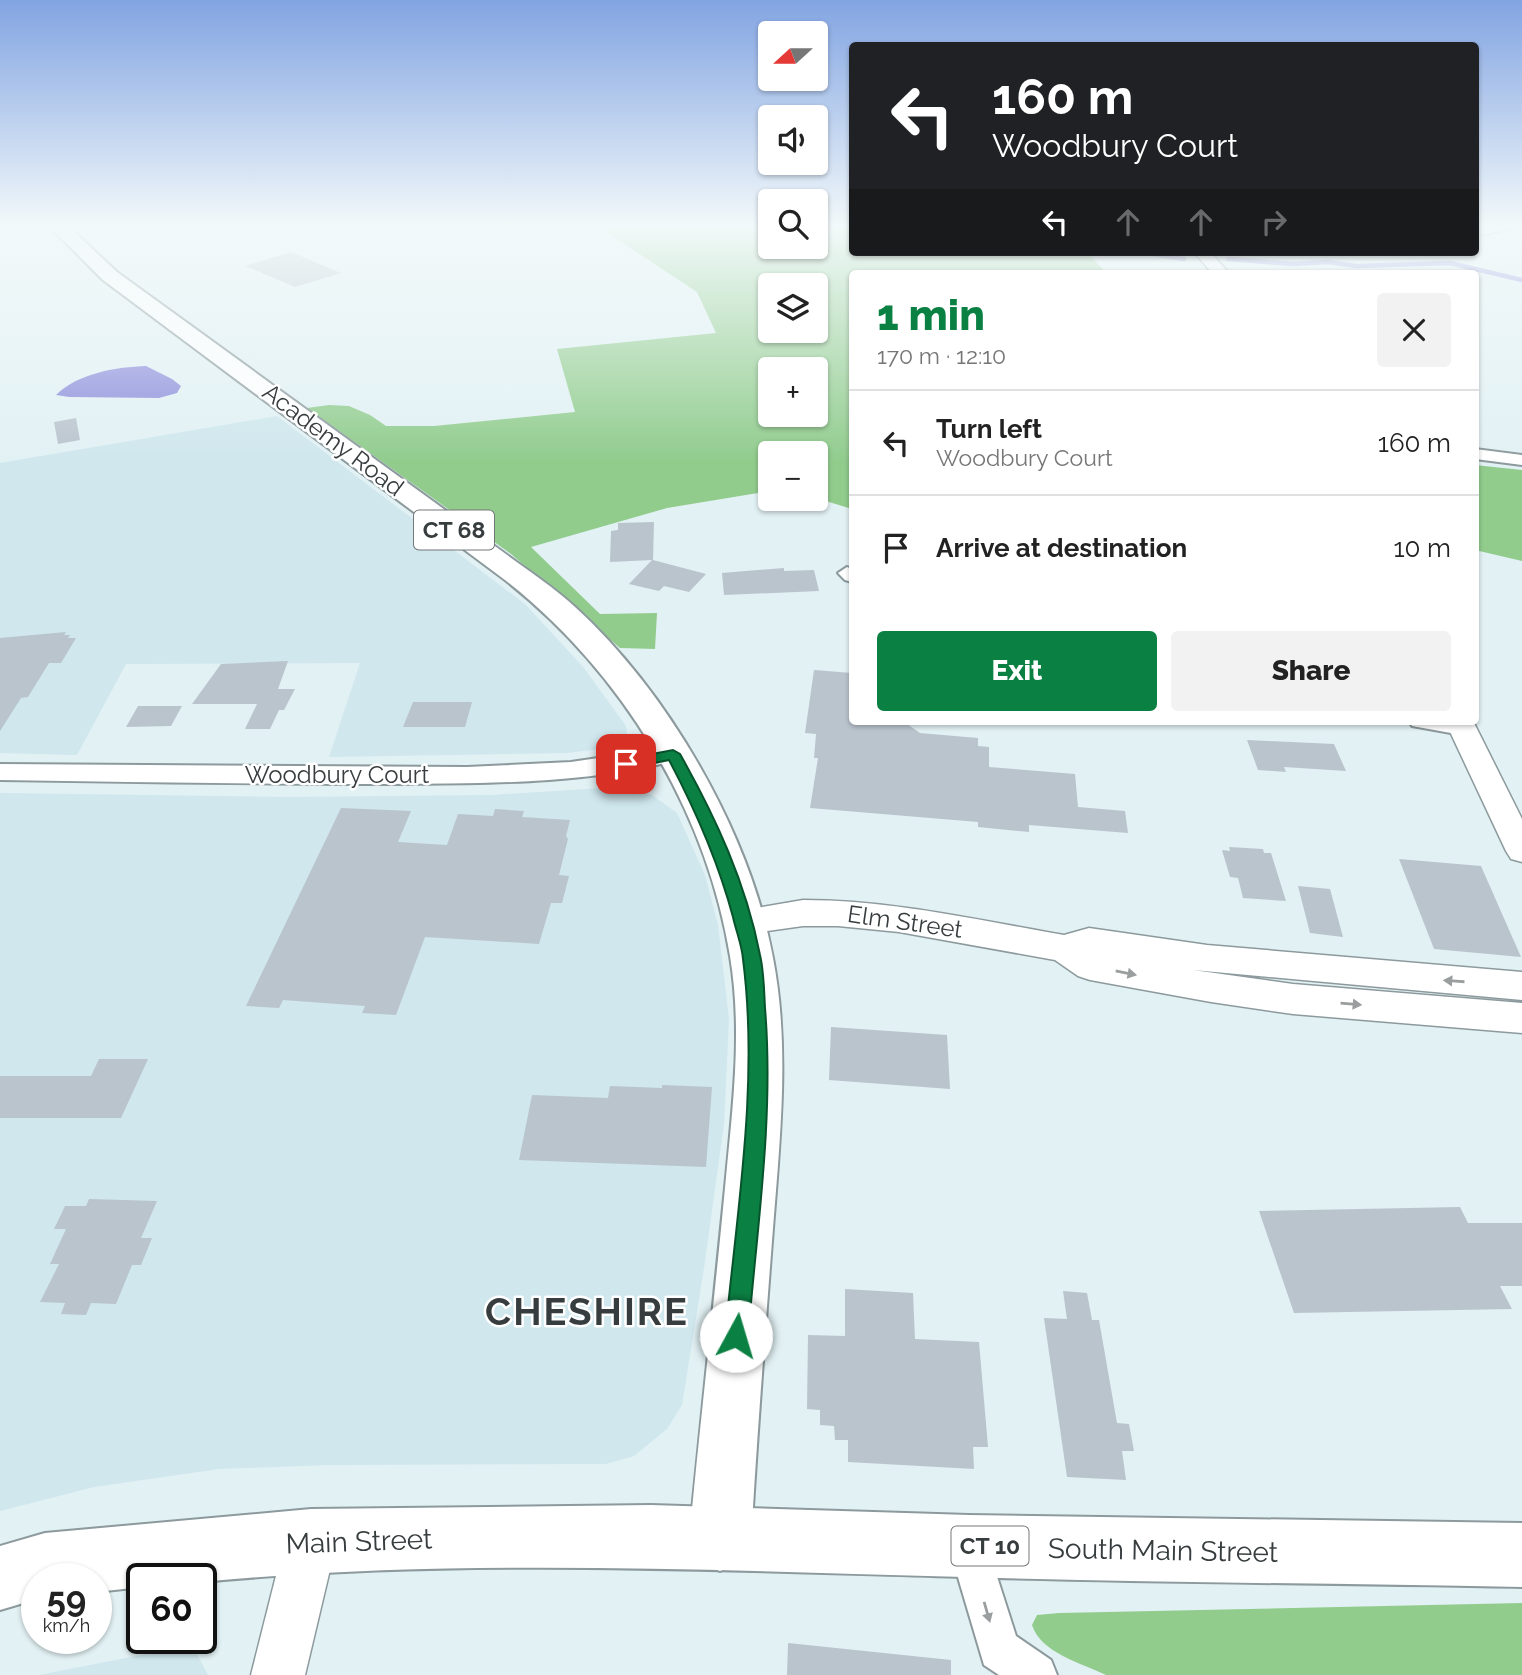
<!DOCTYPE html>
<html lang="en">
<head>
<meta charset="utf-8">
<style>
	body { margin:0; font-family:Raleway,sans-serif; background:#f2f2f2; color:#222; height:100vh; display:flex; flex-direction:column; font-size:26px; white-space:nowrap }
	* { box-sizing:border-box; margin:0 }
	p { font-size:23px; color:#767676 }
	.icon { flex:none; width:38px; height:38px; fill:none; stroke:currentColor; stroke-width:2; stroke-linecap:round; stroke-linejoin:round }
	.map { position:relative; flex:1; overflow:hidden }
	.sheet { position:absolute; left:849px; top:270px; width:630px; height:455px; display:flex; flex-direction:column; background:#fff; border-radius:7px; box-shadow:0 2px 5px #0004 }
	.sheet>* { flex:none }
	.hud { position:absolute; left:849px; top:42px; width:630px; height:214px; border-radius:7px; box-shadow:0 2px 5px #0004; background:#202124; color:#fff; overflow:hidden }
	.needle { width:46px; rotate:249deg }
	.buttons { position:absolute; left:758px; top:21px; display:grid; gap:14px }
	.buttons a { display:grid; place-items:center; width:70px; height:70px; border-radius:7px; background:#fff; box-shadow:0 2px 5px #0004; font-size:35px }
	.speed { position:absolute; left:21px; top:1563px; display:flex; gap:14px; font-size:35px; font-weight:700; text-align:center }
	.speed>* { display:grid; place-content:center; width:91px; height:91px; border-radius:50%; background:#fff; box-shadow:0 2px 5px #0004; line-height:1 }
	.speed small { font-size:18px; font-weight:400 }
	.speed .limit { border:4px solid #111; border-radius:10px; background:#fff; color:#111 }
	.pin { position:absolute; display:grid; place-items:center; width:60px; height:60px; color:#fff; margin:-30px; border-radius:14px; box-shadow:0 4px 10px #0006 }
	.me { position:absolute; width:77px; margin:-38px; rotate:6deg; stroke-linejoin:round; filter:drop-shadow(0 0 5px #0008) }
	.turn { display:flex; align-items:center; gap:24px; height:147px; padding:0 28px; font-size:32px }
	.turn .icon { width:91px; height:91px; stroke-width:2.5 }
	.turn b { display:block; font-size:49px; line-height:60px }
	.lanes { display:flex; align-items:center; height:66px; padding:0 28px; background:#0003; justify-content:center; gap:35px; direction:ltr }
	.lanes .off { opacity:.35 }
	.round { display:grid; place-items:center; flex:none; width:74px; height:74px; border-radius:7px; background:#f2f2f2 }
	.summary { display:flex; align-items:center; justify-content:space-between; height:119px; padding:0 28px }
	h1 { font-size:42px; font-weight:800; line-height:52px; color:#0b8043 }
	.primary-button { display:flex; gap:14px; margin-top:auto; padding:14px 28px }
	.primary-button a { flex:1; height:80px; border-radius:7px; background:#0b8043; color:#fff; font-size:28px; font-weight:800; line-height:80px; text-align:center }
	.primary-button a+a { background:#f2f2f2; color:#222 }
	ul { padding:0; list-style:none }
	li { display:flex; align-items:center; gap:21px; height:105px; padding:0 28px; border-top:2px solid #e0e0e0 }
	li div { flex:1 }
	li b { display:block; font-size:26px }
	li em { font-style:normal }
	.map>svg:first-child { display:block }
	.built { fill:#cfe7ed }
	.green { fill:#91cc8d; fill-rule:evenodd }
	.water { fill:#8a8bda }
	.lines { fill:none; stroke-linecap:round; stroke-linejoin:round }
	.stream { stroke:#8a8bda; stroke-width:4.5 }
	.building { fill:#bac4cd }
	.minor-casing { stroke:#8c9a9d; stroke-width:4 }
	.tertiary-casing { stroke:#8c9a9d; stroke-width:3 }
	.primary-casing { stroke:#8c9a9d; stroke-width:4 }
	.trunk-casing { stroke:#8c9a9d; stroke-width:4 }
	.minor { fill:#fff; fill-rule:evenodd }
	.tertiary { fill:#fff; fill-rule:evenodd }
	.primary { fill:#fff; fill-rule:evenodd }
	.trunk { fill:#fff; fill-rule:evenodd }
	.oneway { fill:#9b9e9e }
	.route { fill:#0b8043; stroke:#07532c; stroke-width:2 }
	.labels { text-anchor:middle; stroke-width:5; stroke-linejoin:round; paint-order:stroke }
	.shield { fill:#fff; stroke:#737778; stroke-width:2 }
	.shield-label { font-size:23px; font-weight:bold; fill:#373d3e }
	.street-label { font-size:24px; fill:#373d3e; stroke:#fff }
	.near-street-label { font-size:28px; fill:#373d3e; stroke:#fff }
	.near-district-label { font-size:38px; font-weight:bold; letter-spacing:2px; fill:#373d3e; stroke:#fff }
</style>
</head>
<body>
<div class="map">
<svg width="1522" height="1675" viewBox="0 0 1522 1675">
	<rect width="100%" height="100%" fill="#e2f1f4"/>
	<g class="built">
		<path d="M 277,416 L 525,604 L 584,668 L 626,726 L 627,736 L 624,741 L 608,748 L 567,753 L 329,757 L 360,663 L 126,664 L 77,755 L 0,753 L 0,463 Z"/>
		<path d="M 618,787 L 652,795 L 677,813 L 705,875 L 718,925 L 729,1019 L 724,1124 L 704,1268 L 682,1405 L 667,1429 L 634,1456 L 606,1464 L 330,1465 L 219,1469 L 94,1487 L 0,1511 L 0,793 L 286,797 L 492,795 Z"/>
		<path d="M 192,1645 L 208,1675 L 39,1675 Z"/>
	</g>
	<g class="green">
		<path d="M 600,228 L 770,228 L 770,247 L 816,247 L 816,228 L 852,228 L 852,252 L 1087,252 L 1106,273 L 852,273 L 852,509 L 816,498 L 816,453 L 770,453 L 770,491 L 667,508 L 531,547 L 600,614 L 657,613 L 655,649 L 620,648 L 511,554 L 307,408 L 329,405 L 349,406 L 370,415 L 386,426 L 434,426 L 575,412 L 557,349 L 716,333 L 697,292 ZM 770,285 L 816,285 L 816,331 L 770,331 ZM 770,369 L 816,369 L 816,415 L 770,415 Z"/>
		<path d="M 1475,465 L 1522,470 L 1522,561 L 1475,550 Z"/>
		<path d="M 1522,1603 L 1522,1675 L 1106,1675 C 1081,1663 1041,1653 1032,1625 L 1037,1615 L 1059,1613 Z"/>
	</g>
	<path class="water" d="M 146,366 L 172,379 L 181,386 L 177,393 L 159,398 L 69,397 L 56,395 C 78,373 117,367 146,366 Z"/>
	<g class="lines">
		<g class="stream">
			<path d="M 1140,252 L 1184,259"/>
			<path d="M 1228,259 L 1293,264 L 1328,262 L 1356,266 L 1450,263 L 1522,280"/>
		</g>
	</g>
	<g class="building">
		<path d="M 291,252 L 341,273 L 295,287 L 245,266 Z"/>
		<path d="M 76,418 L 80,440 L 58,444 L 54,422 Z"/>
		<path d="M 654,522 L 653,560 L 706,574 L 689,592 L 664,586 L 659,591 L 629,584 L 652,560 L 610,562 L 611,531 L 618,530 L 618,523 Z"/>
		<path d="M 784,568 L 784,571 L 814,570 L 819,591 L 724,595 L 722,573 Z"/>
		<path d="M 66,632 L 64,635 L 70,635 L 68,638 L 76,638 L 61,663 L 49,663 L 28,697 L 21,698 L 0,731 L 0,638 Z"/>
		<path d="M 288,661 L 278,689 L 295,689 L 284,710 L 279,710 L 270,729 L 245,729 L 257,704 L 192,704 L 221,664 Z"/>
		<path d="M 814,670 L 852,673 L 852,721 L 903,721 L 920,733 L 978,738 L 978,746 L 989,747 L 989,767 L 1075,774 L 1078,807 L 1125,811 L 1128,833 L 1029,825 L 1029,832 L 978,827 L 978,822 L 810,808 L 818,758 L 814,758 L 816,734 L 805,733 Z"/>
		<path d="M 413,702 L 472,702 L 465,727 L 403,727 Z"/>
		<path d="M 138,706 L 182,706 L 171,726 L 126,727 Z"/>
		<path d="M 1247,740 L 1334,744 L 1346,771 L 1284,767 L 1286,772 L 1258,770 Z"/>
		<path d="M 341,808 L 411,811 L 398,842 L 447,845 L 458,814 L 493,816 L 495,809 L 524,811 L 522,817 L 570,820 L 566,836 L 568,839 L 559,875 L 569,876 L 562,903 L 551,903 L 539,944 L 425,937 L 396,1015 L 362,1013 L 365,1006 L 283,1000 L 279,1008 L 246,1006 Z"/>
		<path d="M 1229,847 L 1263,849 L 1264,853 L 1271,853 L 1286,901 L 1243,898 L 1238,878 L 1230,877 L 1222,850 L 1230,851 Z"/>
		<path d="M 1399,859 L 1481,866 L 1521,957 L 1434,949 Z"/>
		<path d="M 1298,886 L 1330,889 L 1343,937 L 1310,933 Z"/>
		<path d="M 831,1027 L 947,1035 L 950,1089 L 829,1080 Z"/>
		<path d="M 99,1059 L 148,1059 L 121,1118 L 0,1118 L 0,1076 L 91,1076 Z"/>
		<path d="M 662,1085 L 712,1087 L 706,1167 L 519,1160 L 532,1095 L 608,1098 L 610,1086 L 662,1088 Z"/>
		<path d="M 89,1199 L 157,1201 L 141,1238 L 152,1238 L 141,1265 L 132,1265 L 116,1304 L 91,1303 L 86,1315 L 61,1314 L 65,1303 L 40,1302 L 59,1264 L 50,1264 L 66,1229 L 54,1229 L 65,1206 L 86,1206 Z"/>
		<path d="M 1460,1207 L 1468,1223 L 1522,1223 L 1522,1286 L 1500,1286 L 1512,1309 L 1294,1313 L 1259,1211 Z"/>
		<path d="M 845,1289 L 913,1293 L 915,1339 L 979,1342 L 988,1447 L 973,1447 L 974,1469 L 848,1462 L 848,1440 L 835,1440 L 834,1426 L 820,1425 L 820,1410 L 807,1409 L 808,1335 L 845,1336 Z"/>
		<path d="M 1063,1291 L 1087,1293 L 1092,1320 L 1099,1320 L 1117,1423 L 1129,1424 L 1134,1451 L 1122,1451 L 1126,1480 L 1067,1477 L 1044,1318 L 1067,1319 Z"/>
		<path d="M 788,1643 L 951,1660 L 951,1675 L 787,1675 Z"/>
	</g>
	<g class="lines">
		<g class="minor-casing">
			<g id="minor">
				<path d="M 1487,228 L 1514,228 L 1475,236 L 1475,230 Z"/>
				<path d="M 1475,449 L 1522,455 L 1522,465 L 1475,459 Z"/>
				<path d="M 847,567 L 852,569 L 852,582 L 845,580 L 838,573 Z"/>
				<path d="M 1409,721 L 1462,721 L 1470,723 L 1473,728 L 1470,733 L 1462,735 L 1412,726 Z"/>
				<path d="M 673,747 L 681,749 L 684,754 L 681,759 C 586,785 484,783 386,784 C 258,784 129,782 0,780 L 0,764 L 467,767 L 571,762 Z"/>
				<path d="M 969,1527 L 983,1533 L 1016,1636 L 1051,1660 L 1057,1675 L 999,1675 L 984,1665 L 949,1547 L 955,1533 Z"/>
			</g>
		</g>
		<g class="tertiary-casing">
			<g id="tertiary">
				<path d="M 1194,252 L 1210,252 L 1229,273 L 1212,273 Z"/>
				<path d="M 1445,721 L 1473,721 L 1522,819 L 1522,862 L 1511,859 L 1506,851 Z"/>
				<path d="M 803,900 C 891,900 978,920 1064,935 L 1089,928 L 1207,945 L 1522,972 L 1522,1000 L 1193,970 L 1293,984 L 1522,1003 L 1522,1033 L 1293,1014 L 1211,1002 L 1090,980 L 1078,976 L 1055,960 L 899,932 L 838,926 L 803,926 L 745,934 L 733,930 L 728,921 L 733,912 Z"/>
				<path d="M 311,1514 L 329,1522 L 337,1540 L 305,1675 L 251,1675 L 285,1540 L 293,1522 Z"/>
			</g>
		</g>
		<g class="primary-casing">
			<path id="primary" d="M 51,228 L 70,228 L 117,272 L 525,568 C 542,580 560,593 575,607 C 669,693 750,833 773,958 C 790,1046 780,1139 773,1228 C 765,1332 757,1436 751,1540 L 742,1562 L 720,1571 L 698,1562 L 689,1540 C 700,1423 714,1305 725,1188 C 732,1112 743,1033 730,956 C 706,809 621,671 505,580 L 103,280 Z"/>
		</g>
		<g class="trunk-casing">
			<path id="trunk" d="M 651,1505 L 969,1515 L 1522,1523 L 1522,1587 C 1336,1583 1150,1583 964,1577 C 710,1570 455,1558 201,1582 L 201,1578 L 142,1578 L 142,1587 L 96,1592 L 96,1578 L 37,1578 L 37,1599 L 0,1610 L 0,1546 L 45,1533 L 311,1509 Z"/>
		</g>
		<use href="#minor" class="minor"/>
		<use href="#tertiary" class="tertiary"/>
		<use href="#primary" class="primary"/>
		<use href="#trunk" class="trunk"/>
	</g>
	<defs><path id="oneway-solid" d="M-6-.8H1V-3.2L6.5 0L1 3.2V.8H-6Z" transform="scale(1.75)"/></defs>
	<g class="oneway">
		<use href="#oneway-solid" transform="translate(1126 973) rotate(11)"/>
		<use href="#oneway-solid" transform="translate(1454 981) rotate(-176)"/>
		<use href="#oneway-solid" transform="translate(1351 1004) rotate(5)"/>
		<use href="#oneway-solid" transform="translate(987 1612) rotate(74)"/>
	</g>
	<linearGradient id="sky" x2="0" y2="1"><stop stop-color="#82a4e2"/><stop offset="0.49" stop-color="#f2f9fa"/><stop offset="1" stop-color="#f2f9fa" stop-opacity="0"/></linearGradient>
	<rect width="1522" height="462" fill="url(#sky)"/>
	<path class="route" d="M 673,750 L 680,754 C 716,818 746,883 760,955 C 764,972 764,991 765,1008 C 774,1117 757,1227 748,1336 L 745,1344 L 736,1347 L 728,1344 L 725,1336 C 737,1211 759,1083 743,959 C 742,945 736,931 733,917 C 718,861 696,811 669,760 L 626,769 L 619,764 L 626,759 Z"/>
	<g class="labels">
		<g class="shield">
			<rect x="414" y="510.5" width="80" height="39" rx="5"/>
			<rect x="951.5" y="1526.5" width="77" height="39" rx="5"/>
		</g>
		<g class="shield-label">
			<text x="454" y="538">CT 68</text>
			<text x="990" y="1554">CT 10</text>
		</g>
		<g class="street-label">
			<text transform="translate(333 440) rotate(37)" y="8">Academy Road</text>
			<text x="337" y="783">Woodbury Court</text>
			<text transform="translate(905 922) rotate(8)" y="8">Elm Street</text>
		</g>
		<g class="near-street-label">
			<text transform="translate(359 1541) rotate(-2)" y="10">Main Street</text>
			<text transform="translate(1163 1550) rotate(1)" y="10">South Main Street</text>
		</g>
		<g class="near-district-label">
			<text x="587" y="1325">CHESHIRE</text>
		</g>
	</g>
</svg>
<div class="buttons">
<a><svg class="needle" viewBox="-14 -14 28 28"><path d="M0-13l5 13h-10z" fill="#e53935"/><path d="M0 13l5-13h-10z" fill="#767676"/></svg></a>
<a><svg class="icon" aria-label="sound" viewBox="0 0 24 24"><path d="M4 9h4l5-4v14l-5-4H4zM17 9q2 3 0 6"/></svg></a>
<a><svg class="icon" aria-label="search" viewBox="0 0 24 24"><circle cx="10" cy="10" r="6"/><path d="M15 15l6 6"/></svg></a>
<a><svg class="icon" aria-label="layers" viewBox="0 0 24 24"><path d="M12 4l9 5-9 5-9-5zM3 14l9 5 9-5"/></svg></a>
<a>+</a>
<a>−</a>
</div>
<div class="speed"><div>59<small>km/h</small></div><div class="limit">60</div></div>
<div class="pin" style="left:626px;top:764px;background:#d93025"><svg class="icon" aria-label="arrive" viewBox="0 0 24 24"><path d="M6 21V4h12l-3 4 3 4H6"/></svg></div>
<svg class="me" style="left:736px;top:1336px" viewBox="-20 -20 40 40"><circle r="19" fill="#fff"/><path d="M0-13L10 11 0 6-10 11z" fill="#0b8043"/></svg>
<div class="hud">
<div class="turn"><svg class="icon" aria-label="left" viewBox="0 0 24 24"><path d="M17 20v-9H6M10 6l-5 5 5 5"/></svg><div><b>160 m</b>Woodbury Court</div></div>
<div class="lanes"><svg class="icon" aria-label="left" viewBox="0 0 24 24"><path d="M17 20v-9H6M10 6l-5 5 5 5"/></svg><svg class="icon off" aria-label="ahead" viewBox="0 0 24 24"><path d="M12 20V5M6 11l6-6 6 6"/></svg><svg class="icon off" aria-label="ahead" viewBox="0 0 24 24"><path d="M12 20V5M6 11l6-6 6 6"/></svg><svg class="icon off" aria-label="right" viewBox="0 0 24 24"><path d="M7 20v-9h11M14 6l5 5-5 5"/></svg></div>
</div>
<section class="sheet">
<div class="summary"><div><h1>1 min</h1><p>170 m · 12:10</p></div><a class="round"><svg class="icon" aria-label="close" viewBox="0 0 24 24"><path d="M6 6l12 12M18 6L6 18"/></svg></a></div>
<ul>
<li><svg class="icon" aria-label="left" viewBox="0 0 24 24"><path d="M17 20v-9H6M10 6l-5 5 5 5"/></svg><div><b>Turn left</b><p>Woodbury Court</p></div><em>160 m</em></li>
<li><svg class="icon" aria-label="arrive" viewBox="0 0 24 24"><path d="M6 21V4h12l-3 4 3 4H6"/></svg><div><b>Arrive at destination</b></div><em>10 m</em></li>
</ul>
<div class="primary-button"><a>Exit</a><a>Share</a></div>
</section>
</div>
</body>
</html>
